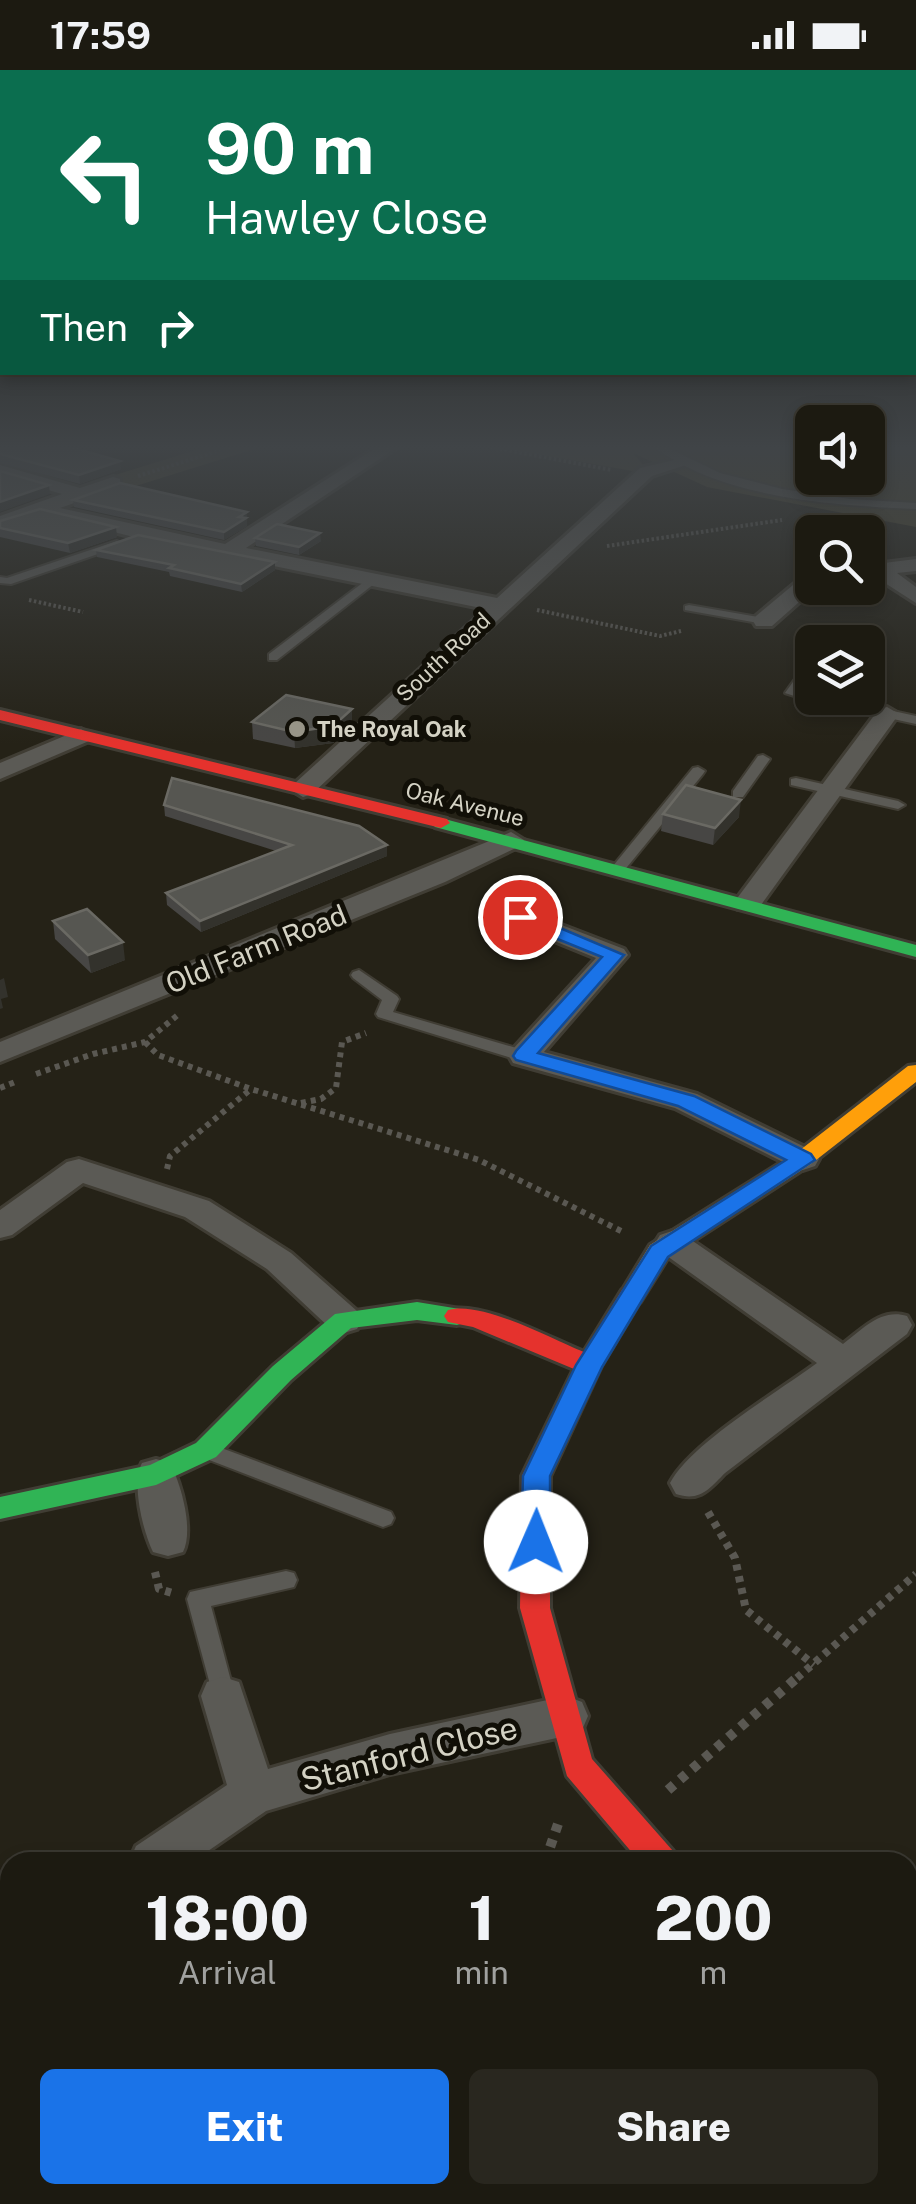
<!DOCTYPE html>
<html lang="en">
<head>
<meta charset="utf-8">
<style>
	body { margin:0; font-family:"Public Sans",sans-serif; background:#29271f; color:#f1f3f6; height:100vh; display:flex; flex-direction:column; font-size:38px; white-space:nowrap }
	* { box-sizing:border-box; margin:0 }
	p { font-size:32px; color:#a0a19f }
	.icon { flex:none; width:55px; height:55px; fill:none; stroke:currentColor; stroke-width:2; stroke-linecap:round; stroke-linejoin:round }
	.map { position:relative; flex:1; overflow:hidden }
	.panel { position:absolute; left:0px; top:1782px; width:918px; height:352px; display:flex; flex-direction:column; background:#1c1a11; border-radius:30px 30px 0 0; box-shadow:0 5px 15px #0003,0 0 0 2px #3a3831 }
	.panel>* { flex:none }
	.hud { position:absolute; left:0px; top:0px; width:918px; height:305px; box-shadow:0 5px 15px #0003,0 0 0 2px #3a3831; background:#0b6e4f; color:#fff; overflow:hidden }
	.fabs { position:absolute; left:795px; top:335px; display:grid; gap:20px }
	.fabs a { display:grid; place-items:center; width:90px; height:90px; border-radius:15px; background:#1c1a11; box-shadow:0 5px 15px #0003,0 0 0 2px #3a3831; font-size:50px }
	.pin { position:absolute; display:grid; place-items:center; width:85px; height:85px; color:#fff; margin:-42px; border:5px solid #fff; border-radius:50%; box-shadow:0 2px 10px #0007 }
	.me { position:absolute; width:110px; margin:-55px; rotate:1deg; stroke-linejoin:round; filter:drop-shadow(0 0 8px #0008) }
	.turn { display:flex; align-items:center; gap:35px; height:210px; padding:0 40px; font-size:45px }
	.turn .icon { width:130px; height:130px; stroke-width:2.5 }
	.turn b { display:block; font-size:70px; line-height:85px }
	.then { display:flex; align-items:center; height:95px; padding:0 40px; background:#0003; gap:20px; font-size:38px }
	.eta { display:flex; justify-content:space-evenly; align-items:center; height:170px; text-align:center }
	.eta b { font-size:60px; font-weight:800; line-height:70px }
	.cta { display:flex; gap:20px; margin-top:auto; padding:20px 40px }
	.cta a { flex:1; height:115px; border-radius:15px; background:#1a73e8; color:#fff; font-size:40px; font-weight:800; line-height:115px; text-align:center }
	.cta a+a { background:#29271f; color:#f1f3f6 }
	.status { display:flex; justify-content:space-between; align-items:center; height:70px; padding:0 50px; background:#1c1a11; direction:ltr }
	.status svg { height:28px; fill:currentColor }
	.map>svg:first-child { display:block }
	.green { fill:#48432b }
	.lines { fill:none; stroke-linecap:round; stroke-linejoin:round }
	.lane-casing { stroke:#403d34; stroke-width:4 }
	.street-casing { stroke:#403d34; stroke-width:6 }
	.fast-casing { stroke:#403d34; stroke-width:6 }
	.slow-casing { stroke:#403d34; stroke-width:6 }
	.jam-casing { stroke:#403d34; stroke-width:6 }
	.path-far3 { stroke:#5a5852; stroke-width:4; stroke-dasharray:2.5 2.5; stroke-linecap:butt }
	.path-far2 { stroke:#5a5852; stroke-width:6; stroke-dasharray:5 5; stroke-linecap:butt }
	.path-far1 { stroke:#5a5852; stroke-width:8; stroke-dasharray:6 6; stroke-linecap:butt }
	.path { stroke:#5a5852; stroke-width:10; stroke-dasharray:8 8; stroke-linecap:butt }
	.lane { fill:#5b5a55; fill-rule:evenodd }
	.street { fill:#5b5a55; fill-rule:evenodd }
	.fast { fill:#30b455; fill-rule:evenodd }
	.slow { fill:#ff9f0a; fill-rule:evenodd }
	.jam { fill:#e5322d; fill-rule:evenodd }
	.wall { fill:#474644 }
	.shaded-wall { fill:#33322c }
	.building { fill:#565651; stroke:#6a6963; stroke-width:2.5 }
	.route { fill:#1a73e8; stroke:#114b97; stroke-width:2.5 }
	.poi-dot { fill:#979487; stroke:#110f07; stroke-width:4 }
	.labels { text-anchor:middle; stroke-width:10; stroke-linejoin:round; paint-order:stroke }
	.far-street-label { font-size:22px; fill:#d4d2c4; stroke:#110f07 }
	.far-poi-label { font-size:22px; font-weight:bold; fill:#d4d2c4; stroke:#110f07; text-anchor:start }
	.street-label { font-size:28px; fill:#d4d2c4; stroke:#110f07 }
	.near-street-label { font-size:32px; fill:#d4d2c4; stroke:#110f07 }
</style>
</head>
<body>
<div class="status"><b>17:59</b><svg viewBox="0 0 49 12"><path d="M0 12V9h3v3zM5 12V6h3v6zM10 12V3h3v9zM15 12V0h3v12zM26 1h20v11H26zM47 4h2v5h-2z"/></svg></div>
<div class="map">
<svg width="916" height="2134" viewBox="0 0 916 2134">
	<rect width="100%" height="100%" fill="#252217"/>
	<g class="green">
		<path d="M 209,376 L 264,376 L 126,419 L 102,409 Z"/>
		<path d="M 492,376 L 812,376 L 812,408 L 868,408 L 868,376 L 916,376 L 916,457 L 707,417 L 633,383 L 644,396 L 638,402 Z"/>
	</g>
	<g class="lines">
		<g class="lane-casing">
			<g id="lane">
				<path d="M 653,376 L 664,376 L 720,403 L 782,419 L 850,429 L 916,433 L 916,439 C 833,435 722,429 653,376 Z"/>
				<path d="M 117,471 L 122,474 L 121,476 L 11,514 L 0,513 L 0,507 L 7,508 Z"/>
				<path d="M 369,508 L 379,510 L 277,590 L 269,590 L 269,584 Z"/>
				<path d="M 689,535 L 764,548 L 770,551 L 764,554 L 685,540 L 685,536 Z"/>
				<path d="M 812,590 L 812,602 L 799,621 L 812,625 L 812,628 L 824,628 L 823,633 L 819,634 L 785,623 L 808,591 Z"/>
				<path d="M 847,631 L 916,646 L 916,654 L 843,638 L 841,635 Z"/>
				<path d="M 763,685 L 770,689 L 743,727 L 733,727 L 733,721 L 758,686 Z"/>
				<path d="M 698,697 L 705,701 L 703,704 L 623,802 L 613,802 L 613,796 L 693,698 Z"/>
				<path d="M 796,708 L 898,731 L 905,735 L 898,739 L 791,715 L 791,709 Z"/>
				<path d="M 359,900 L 397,926 L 399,929 L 393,942 L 530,982 L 532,986 L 524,991 L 518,990 L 378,947 L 376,944 L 382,930 L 353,908 L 351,905 L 353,902 Z"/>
				<path d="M 211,1374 L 391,1442 L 394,1448 L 391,1454 L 383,1457 L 204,1388 L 200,1382 L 204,1376 Z"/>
				<path d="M 286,1501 L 294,1503 L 297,1510 L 294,1517 L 211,1536 L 235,1626 L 231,1633 L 223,1636 L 215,1633 L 187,1529 L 190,1522 Z"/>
			</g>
		</g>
		<g class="street-casing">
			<g id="street">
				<path d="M 379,376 L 399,376 L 246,478 L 497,528 L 640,398 L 683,388 L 692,393 L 652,406 L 312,724 L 303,727 L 290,719 L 294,714 L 486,539 L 146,470 L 41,444 L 0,458 L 0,446 L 62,424 L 0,406 L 0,395 L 80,418 L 113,407 L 120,409 L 120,417 L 60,438 L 225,474 Z"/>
				<path d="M 916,489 L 916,501 L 897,503 L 916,517 L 916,533 L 874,506 L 868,507 L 868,495 Z"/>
				<path d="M 812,503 L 815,518 L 772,556 L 756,556 L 753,551 L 756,546 L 805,505 Z"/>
				<path d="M 887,637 L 899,644 L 758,839 L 738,839 L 734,833 L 738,827 L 879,639 Z"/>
				<path d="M 81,659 L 93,666 L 89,671 L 0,709 L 0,693 Z"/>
				<path d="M 511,762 L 524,770 L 520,776 L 445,812 L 0,992 L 0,972 Z"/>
				<path d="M 520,839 L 624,879 L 628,885 L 544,982 L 697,1024 L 815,1082 L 819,1089 L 815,1096 L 803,1100 L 791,1096 L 675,1038 L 513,993 L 509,986 L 513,979 L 596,888 L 510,853 L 506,847 L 510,841 Z"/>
				<path d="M 79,1089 L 209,1131 L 291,1183 L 357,1241 L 362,1250 L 357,1259 L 344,1263 L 331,1259 L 267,1199 L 185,1147 L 83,1113 L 12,1165 L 0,1168 L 0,1140 L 67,1092 Z"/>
				<path d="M 672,1161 L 684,1165 L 843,1274 C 863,1259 881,1238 907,1246 L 912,1255 L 907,1264 L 725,1403 C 709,1419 700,1432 676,1424 L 670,1413 C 691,1373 778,1322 817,1293 L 660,1181 L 655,1173 L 660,1165 Z"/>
				<path d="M 156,1389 L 170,1393 C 181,1414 194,1460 183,1482 L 168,1486 L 153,1482 C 143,1461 131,1414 142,1393 Z"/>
				<path d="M 223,1607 L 239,1612 L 268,1699 L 390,1664 L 566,1626 L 582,1632 L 588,1646 L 582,1660 L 566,1666 L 390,1704 L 266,1741 L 192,1792 L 129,1792 L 136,1776 L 227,1715 L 201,1626 L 207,1612 Z"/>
				<path d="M 916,1804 L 916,1856 L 908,1859 L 908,1807 Z"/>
				<path d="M 10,1830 L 10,1878 L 0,1881 L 0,1833 Z"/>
				<path d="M 908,2033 L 916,2036 L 916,2097 L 908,2093 Z"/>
			</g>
		</g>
		<g class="fast-casing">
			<g id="fast">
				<path d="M 441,748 L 916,875 L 916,887 L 435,757 L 432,753 Z"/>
				<path d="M 417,1232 L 466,1240 L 470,1246 L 466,1252 L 457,1255 L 417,1250 L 351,1258 L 291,1310 L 216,1387 L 156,1415 L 0,1449 L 0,1427 L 150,1395 L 196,1373 L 273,1296 L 335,1244 Z"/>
			</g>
		</g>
		<g class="slow-casing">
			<path id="slow" d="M 916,995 L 916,1012 L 811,1094 L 668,1187 L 640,1232 L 622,1232 L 619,1226 L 650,1175 L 795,1084 L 908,996 Z"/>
		</g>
		<g class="jam-casing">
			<g id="jam">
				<path d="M 0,640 L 447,749 L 450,753 L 441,758 L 0,650 Z"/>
				<path d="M 631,1217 L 640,1220 L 643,1226 L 601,1296 L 550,1406 L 550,1538 L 592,1689 L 673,1781 L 677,1792 L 640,1792 L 567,1706 L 520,1538 L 522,1406 L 574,1299 L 473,1257 L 448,1252 L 444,1246 L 448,1240 C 481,1230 551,1269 584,1282 L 622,1220 Z"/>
			</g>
		</g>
		<g class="path-far3">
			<path d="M 485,376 L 612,400"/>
			<path d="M 138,406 L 234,376"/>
			<path d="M 607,476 L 782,450"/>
			<path d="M 29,530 L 83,542"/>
			<path d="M 537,540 L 660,566 L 681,561"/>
		</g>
		<g class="path-far2">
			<path d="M 145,972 L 158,985 L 251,1019 L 479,1090 L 623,1162"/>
			<path d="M 36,1004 L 93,984 L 145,972 L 179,944"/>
			<path d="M 0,1018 L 15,1012"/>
			<path d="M 301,1033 L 321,1029 L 336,1018 L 342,972 L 366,963"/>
			<path d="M 167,1099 L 170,1086 L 251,1019"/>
		</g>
		<g class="path-far1">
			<path d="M 708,1442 L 735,1488 L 746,1540 L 814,1595"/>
			<path d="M 155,1502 L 159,1519 L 172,1523"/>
			<path d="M 797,1608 L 916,1504"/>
		</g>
		<g class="path">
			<path d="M 668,1720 L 800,1605"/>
			<path d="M 545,1792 L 558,1754"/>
			<path d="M 849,2125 L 858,2134"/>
			<path d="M 172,2134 L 182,2125"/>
			<path d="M 604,2134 L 606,2125"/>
		</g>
		<use href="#lane" class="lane"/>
		<use href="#street" class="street"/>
		<use href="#fast" class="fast"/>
		<use href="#slow" class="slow"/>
		<use href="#jam" class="jam"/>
	</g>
	<g class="wall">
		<path d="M 0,376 L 121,399 L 80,414 L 0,393 Z"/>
		<path d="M 682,376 L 730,376 L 730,381 L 689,383 Z"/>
		<path d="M 73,430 L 247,449 L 247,456 L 224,470 L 74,437 Z"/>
		<path d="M 0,451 L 117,467 L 70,483 L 0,467 Z"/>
		<path d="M 255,468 L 321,471 L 299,485 L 256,476 Z"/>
		<path d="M 96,480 L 275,500 L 242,522 L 170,506 L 169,502 L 97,487 Z"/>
		<path d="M 352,639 L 352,656 L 333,673 L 295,678 L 253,669 L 252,652 Z"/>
		<path d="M 164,735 L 387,786 L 201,862 L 167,835 L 166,823 L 276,781 L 165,746 Z"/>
		<path d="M 663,744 L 739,747 L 713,775 L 661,761 Z"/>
		<path d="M 53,851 L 125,890 L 91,903 L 55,869 Z"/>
	</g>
	<g class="shaded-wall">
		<path d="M 120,391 L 121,399 L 80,414 L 79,405 Z"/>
		<path d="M 49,415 L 50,424 L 0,442 L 0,432 Z"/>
		<path d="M 247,442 L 247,456 L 224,470 L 224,462 L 239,447 Z"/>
		<path d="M 116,457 L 117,467 L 70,483 L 68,473 Z"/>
		<path d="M 320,463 L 321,471 L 299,485 L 299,477 Z"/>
		<path d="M 275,492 L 275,500 L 242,522 L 241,514 Z"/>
		<path d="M 352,639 L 352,656 L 333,673 L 295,678 L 294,662 Z"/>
		<path d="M 741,730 L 739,747 L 713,775 L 715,758 Z"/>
		<path d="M 387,775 L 387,786 L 201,862 L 200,851 Z"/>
		<path d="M 123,872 L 125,890 L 91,903 L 88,885 Z"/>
		<path d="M 4,908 L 8,927 L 1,929 L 3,938 L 0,939 L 0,910 Z"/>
	</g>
	<g class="building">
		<path d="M 0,376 L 67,376 L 120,391 L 79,405 L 0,384 Z"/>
		<path d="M 0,401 L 49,415 L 0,432 Z"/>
		<path d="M 120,413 L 247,442 L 239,447 L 246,448 L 224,462 L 73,430 Z"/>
		<path d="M 40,439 L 116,457 L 68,473 L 0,458 L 0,451 Z"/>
		<path d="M 277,454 L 320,463 L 299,477 L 255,468 Z"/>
		<path d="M 138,465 L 275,492 L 241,514 L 169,498 L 174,495 L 96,480 Z"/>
		<path d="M 286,625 L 352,639 L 333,656 L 294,662 L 252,652 Z"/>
		<path d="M 172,708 L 359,756 L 387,775 L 200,851 L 166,823 L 292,775 L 164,735 Z"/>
		<path d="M 686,715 L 741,730 L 715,758 L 663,744 Z"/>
		<path d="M 87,839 L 123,872 L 88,885 L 53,851 Z"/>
	</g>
	<linearGradient id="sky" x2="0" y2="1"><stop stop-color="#14130d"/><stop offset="0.56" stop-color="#404447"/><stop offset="1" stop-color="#404447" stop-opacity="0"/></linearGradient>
	<rect width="916" height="674" fill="url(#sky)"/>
	<path class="route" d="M 520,841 L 624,885 L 538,983 L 694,1026 L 811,1084 L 815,1090 L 668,1187 L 602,1297 L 550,1406 L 550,1472 L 546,1480 L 536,1483 L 526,1480 L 521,1472 L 523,1406 L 576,1295 L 651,1176 L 786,1090 L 678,1036 L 516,990 L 513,986 L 516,981 L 602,887 L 513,851 L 511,847 Z"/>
	<circle class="poi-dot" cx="297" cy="659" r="10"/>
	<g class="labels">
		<g class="far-street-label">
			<text transform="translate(443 587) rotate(-43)" y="8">South Road</text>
			<text transform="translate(465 734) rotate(14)" y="8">Oak Avenue</text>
		</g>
		<g class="far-poi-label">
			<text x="317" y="667">The Royal Oak</text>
		</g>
		<g class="street-label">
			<text transform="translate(256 879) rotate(-22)" y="10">Old Farm Road</text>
		</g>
		<g class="near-street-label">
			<text transform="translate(409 1684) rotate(-14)" y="11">Stanford Close</text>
		</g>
	</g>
</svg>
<div class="fabs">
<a><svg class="icon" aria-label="sound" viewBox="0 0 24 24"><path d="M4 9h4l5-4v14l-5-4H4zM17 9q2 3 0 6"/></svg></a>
<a><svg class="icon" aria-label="search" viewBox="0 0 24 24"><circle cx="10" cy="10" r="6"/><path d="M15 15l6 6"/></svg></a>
<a><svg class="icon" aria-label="layers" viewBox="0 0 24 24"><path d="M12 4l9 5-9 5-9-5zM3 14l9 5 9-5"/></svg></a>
</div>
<div class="pin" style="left:520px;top:847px;background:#d93025"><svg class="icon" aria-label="arrive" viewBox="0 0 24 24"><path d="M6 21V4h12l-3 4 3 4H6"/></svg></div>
<svg class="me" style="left:536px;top:1472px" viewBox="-20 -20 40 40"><circle r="19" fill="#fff"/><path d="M0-13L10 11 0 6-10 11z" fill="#1a73e8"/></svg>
<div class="hud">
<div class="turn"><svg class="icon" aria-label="left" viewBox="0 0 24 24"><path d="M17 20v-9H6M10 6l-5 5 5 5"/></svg><div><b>90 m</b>Hawley Close</div></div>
<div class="then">Then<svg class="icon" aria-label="right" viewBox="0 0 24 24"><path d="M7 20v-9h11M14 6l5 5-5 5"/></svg></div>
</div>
<section class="panel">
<div class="eta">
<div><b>18:00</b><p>Arrival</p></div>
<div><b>1</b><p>min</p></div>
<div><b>200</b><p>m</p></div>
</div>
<div class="cta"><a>Exit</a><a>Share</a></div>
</section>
</div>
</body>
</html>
